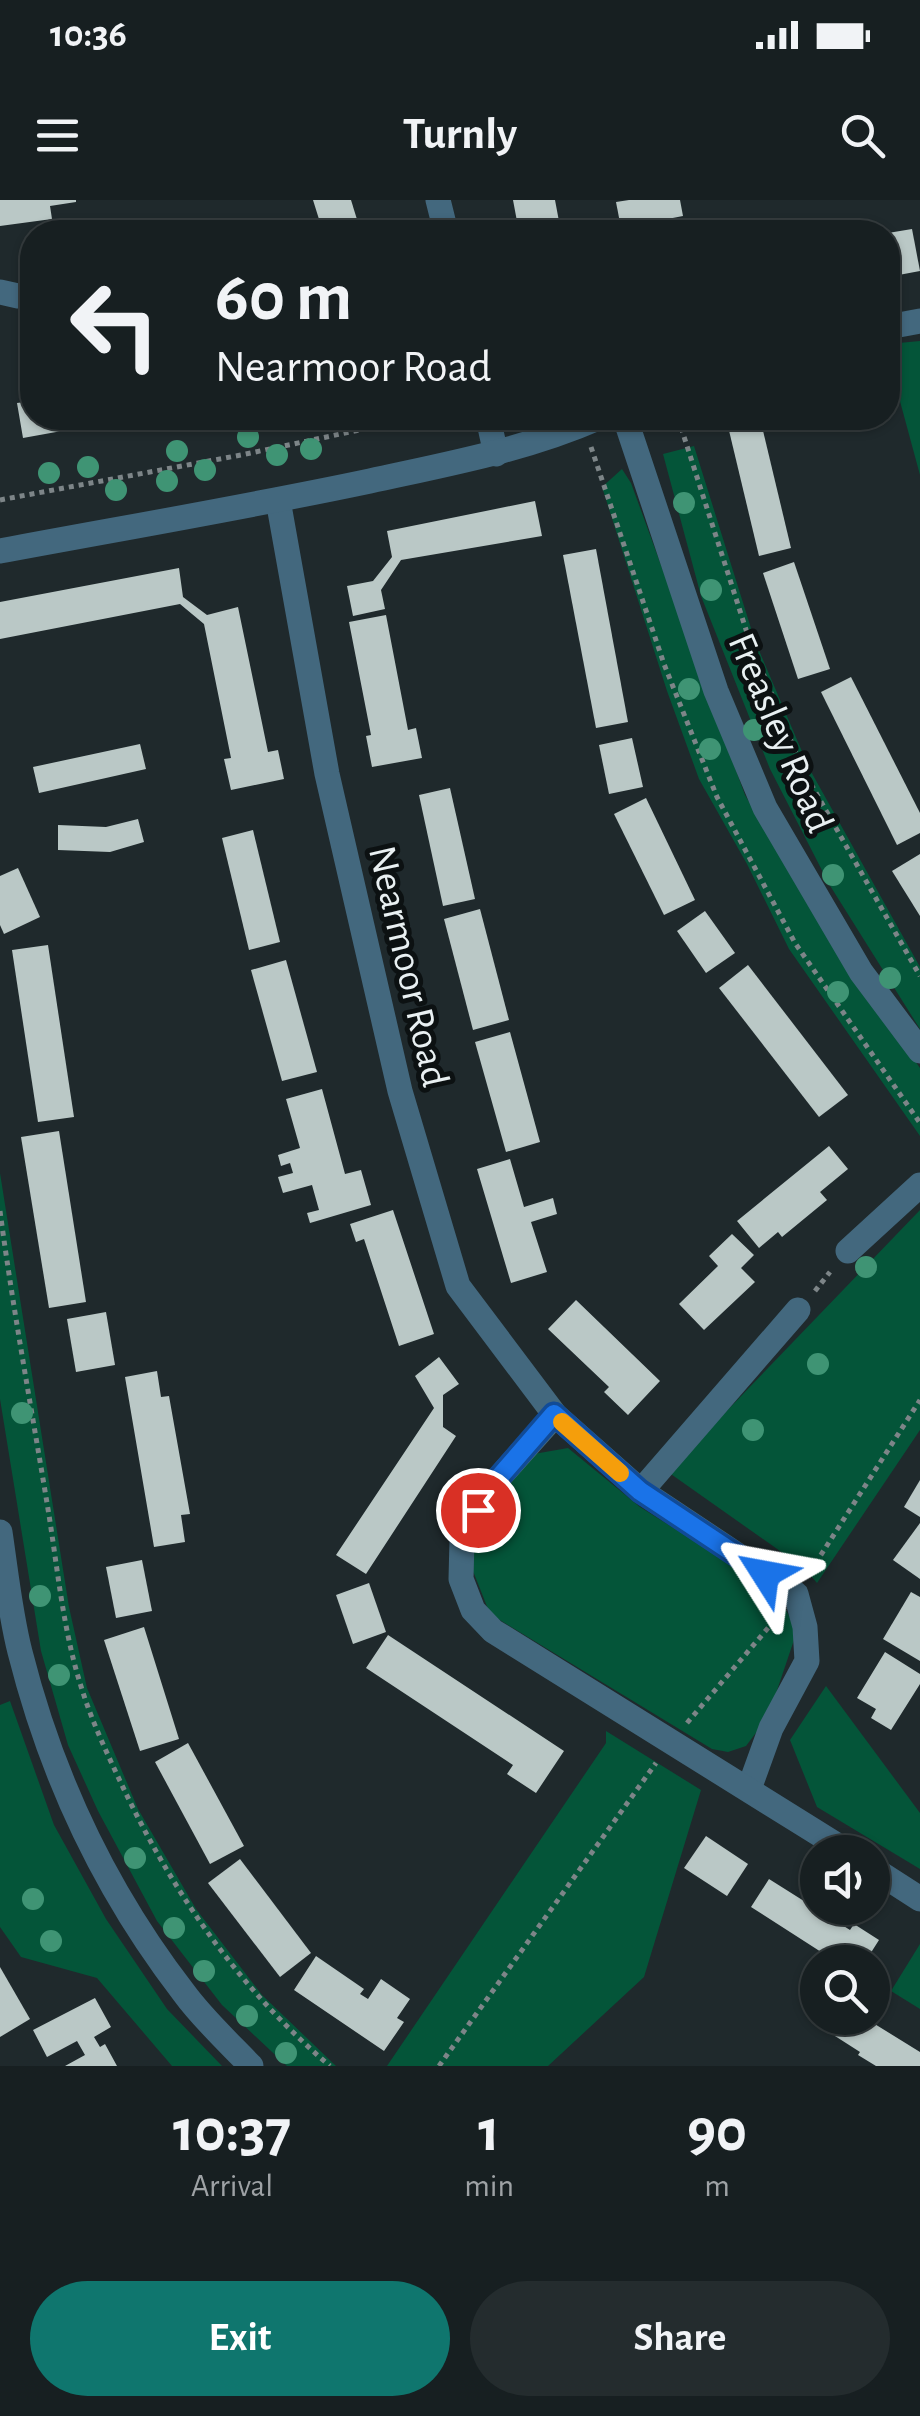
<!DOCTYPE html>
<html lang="en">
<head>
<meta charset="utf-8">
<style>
	body { margin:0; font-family:"Alegreya Sans",sans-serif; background:#242c2e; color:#f1f3f6; height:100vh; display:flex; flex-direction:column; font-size:38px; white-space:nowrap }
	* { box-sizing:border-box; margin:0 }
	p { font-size:32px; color:#9ea2a5 }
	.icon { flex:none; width:55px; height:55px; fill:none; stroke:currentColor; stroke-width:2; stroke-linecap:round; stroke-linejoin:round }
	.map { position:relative; height:1866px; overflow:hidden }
	.details { display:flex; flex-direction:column; background:#171f21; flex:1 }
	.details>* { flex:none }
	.guide { position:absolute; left:20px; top:20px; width:880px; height:210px; border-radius:40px; box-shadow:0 2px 8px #0004,0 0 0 2px #363d3f; background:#171f21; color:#f1f3f6; overflow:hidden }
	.controls { position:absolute; left:800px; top:1635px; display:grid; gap:20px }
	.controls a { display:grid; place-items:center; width:90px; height:90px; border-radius:50%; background:#171f21; box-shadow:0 2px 8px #0004,0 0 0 2px #363d3f; font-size:50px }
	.pin { position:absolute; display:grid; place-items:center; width:85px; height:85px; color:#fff; margin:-42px; border:5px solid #fff; border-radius:50%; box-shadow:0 2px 10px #0007 }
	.me { position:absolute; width:110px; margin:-55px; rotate:304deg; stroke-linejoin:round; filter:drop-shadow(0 0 8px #0008) }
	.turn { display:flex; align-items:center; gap:35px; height:210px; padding:0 30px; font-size:45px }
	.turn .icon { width:130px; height:130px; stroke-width:2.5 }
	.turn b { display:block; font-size:70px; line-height:85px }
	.eta { display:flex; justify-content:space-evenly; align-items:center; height:170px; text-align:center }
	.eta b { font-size:60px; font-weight:600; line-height:70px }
	.cta { display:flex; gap:20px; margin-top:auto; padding:20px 30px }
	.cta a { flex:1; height:115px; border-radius:60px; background:#0f766e; color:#fff; font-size:40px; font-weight:600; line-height:115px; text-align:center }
	.cta a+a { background:#242c2e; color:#f1f3f6 }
	.status { display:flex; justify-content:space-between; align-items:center; height:70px; padding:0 50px; background:#171f21; direction:ltr }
	.status svg { height:28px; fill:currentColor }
	header { display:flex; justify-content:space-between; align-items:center; height:130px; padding:0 30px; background:#171f21; font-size:45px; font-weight:600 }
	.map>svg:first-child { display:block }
	.green { fill:#045539 }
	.building { fill:#bac8c6 }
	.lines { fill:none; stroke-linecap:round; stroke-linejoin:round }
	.path { stroke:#7d8588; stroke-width:5; stroke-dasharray:5 5; stroke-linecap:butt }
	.minor { stroke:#43687e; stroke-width:25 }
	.tree { fill:#3f9474 }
	.route-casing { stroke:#114b97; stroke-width:25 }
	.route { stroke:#1a73e8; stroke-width:18 }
	.slow { stroke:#f59e0b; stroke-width:18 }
	.labels { text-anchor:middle; stroke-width:10; stroke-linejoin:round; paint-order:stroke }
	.street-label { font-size:40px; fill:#e9f0f2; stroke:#0c1112 }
</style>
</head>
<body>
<div class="status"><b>10:36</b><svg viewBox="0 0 49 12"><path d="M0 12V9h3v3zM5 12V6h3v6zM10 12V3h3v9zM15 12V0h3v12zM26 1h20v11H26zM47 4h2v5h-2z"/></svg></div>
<header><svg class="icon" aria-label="menu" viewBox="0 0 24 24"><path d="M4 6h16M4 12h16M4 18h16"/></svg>Turnly<svg class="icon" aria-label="search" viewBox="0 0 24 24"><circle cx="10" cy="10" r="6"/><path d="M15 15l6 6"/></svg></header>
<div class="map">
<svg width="920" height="1866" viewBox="0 0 920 1866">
	<rect width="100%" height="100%" fill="#1f292c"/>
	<g class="green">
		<path d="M 920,141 L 920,275 L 888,157 L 888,144 Z"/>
		<path d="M 694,246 L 755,441 L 809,568 L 920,767 L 920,829 L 829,684 L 770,569 L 701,396 L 663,254 Z"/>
		<path d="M 622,269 L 631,283 L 745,595 L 817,718 L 920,868 L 920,936 L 789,749 L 747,664 L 699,579 L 667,491 L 602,287 Z"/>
		<path d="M 0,973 L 69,1407 L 87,1488 L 138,1609 L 196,1709 L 262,1795 L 336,1866 L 287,1866 L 222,1805 L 157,1721 L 98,1611 L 68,1545 L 41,1451 L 0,1199 Z"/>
		<path d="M 920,1010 L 920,1230 L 817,1383 L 804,1368 L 668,1272 Z"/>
		<path d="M 568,1248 L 640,1307 L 776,1392 L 793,1423 L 794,1440 L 768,1517 L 746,1546 L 728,1552 L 712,1549 L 490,1414 L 473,1371 L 475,1337 L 528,1255 Z"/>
		<path d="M 826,1486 L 920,1613 L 920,1669 L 817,1607 L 790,1540 Z"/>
		<path d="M 10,1501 L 54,1625 L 106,1719 L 167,1809 L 222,1866 L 172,1866 L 97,1778 L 21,1757 L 0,1727 L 0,1505 Z"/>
		<path d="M 606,1531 L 701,1590 L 644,1777 L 548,1866 L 387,1866 L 606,1543 Z"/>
		<path d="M 920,1744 L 920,1809 L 891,1791 Z"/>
	</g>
	<g class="building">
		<path d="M 0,0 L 76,0 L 76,2 L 50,6 L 52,19 L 0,26 Z"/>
		<path d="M 313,0 L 351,0 L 359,26 L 339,32 L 323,32 Z"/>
		<path d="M 513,0 L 555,0 L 561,32 L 519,32 Z"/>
		<path d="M 629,0 L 680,0 L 683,16 L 621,28 L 616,2 Z"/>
		<path d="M 912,29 L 920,71 L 888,77 L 888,33 Z"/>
		<path d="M 32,201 L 32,218 L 128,219 L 23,238 L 17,203 Z"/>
		<path d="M 726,218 L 760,218 L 791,348 L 759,356 Z"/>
		<path d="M 535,301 L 542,336 L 401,360 L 381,390 L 385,409 L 353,416 L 347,386 L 373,381 L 392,357 L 387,331 Z"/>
		<path d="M 596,349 L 628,522 L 596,528 L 563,355 Z"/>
		<path d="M 794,362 L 830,469 L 798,479 L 763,373 Z"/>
		<path d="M 179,368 L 183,397 L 207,415 L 238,407 L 268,552 L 278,550 L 284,579 L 231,590 L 224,559 L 231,558 L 204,424 L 180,404 L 0,439 L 0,402 Z"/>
		<path d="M 386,415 L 408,530 L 416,528 L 422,558 L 372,567 L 366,536 L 371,535 L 349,422 Z"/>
		<path d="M 851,477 L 920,613 L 920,633 L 897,645 L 821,492 Z"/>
		<path d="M 632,538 L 643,587 L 609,594 L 599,545 Z"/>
		<path d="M 140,544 L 146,569 L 39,593 L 33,567 Z"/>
		<path d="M 450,588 L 475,699 L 443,706 L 419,595 Z"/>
		<path d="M 646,598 L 695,700 L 664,715 L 614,614 Z"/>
		<path d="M 138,619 L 144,642 L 110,652 L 58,650 L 58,625 L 106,627 Z"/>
		<path d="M 253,630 L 280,742 L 249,750 L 222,638 Z"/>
		<path d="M 920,654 L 920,716 L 892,671 Z"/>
		<path d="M 18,668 L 40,717 L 4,734 L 0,725 L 0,676 Z"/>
		<path d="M 480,709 L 509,820 L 473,830 L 444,719 Z"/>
		<path d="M 705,711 L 735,753 L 706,773 L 677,731 Z"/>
		<path d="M 48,745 L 74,917 L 38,922 L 12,750 Z"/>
		<path d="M 286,760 L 317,872 L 282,881 L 251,770 Z"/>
		<path d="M 748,765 L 848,895 L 819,917 L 719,788 Z"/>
		<path d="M 510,832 L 540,942 L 506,952 L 475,842 Z"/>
		<path d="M 322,889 L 345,974 L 361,970 L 371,1005 L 310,1023 L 307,1013 L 319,1010 L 312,985 L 283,993 L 278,977 L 293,973 L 290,963 L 281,966 L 278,955 L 300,948 L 286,899 Z"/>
		<path d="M 59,931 L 86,1102 L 49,1108 L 21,937 Z"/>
		<path d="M 829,946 L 848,969 L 820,992 L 827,1000 L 782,1037 L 778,1032 L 759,1048 L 737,1021 Z"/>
		<path d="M 510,959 L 524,1007 L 553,998 L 557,1014 L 531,1022 L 547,1072 L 511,1083 L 477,969 Z"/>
		<path d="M 393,1010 L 434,1134 L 399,1146 L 364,1039 L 356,1042 L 350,1024 Z"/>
		<path d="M 732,1034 L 754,1055 L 741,1068 L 755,1082 L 704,1130 L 679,1104 L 718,1066 L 709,1056 Z"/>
		<path d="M 576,1100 L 660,1181 L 628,1215 L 604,1192 L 609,1187 L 548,1129 Z"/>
		<path d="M 106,1112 L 115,1165 L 76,1172 L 67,1119 Z"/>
		<path d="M 439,1157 L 459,1184 L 443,1195 L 443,1227 L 456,1236 L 366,1374 L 336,1355 L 434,1208 L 415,1176 Z"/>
		<path d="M 157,1171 L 161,1197 L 169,1196 L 190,1314 L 181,1315 L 185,1342 L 154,1347 L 125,1177 Z"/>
		<path d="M 920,1280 L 920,1317 L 904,1307 Z"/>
		<path d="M 920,1323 L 920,1379 L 893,1360 Z"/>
		<path d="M 142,1360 L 152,1411 L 116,1418 L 106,1367 Z"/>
		<path d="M 369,1383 L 386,1432 L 353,1444 L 336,1395 Z"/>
		<path d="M 911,1392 L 920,1397 L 920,1461 L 883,1439 Z"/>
		<path d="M 144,1427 L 179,1539 L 140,1551 L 104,1440 Z"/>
		<path d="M 388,1435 L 564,1551 L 536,1593 L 507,1574 L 513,1565 L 366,1468 Z"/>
		<path d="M 885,1452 L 920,1474 L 920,1484 L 891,1530 L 871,1518 L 876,1509 L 857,1498 Z"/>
		<path d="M 188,1543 L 244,1646 L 210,1664 L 155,1562 Z"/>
		<path d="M 706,1636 L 748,1664 L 727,1696 L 684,1668 Z"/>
		<path d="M 240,1659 L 311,1753 L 280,1777 L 208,1683 Z"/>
		<path d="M 769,1679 L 850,1730 L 854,1724 L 879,1740 L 865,1762 L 831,1762 L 832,1759 L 751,1707 Z"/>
		<path d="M 316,1756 L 364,1789 L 360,1794 L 368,1799 L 381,1779 L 410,1799 L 397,1818 L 404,1822 L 384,1851 L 294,1790 Z"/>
		<path d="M 0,1767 L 30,1819 L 0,1837 Z"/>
		<path d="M 95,1798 L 111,1827 L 94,1837 L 100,1847 L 105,1844 L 117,1866 L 65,1866 L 85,1855 L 77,1841 L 47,1857 L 33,1830 Z"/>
		<path d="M 846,1818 L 865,1818 L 920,1852 L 920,1866 L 876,1866 L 858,1855 L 860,1852 L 835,1836 Z"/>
	</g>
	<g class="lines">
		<g class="path">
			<path d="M 678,218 L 750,442 L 803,570 L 920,776"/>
			<path d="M 591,247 L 664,464 L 717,597 L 795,743 L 920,923"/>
			<path d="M 0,300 L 241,255 L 369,228 L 400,218"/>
			<path d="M 0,1011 C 13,1109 31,1206 47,1303 C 57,1362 62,1425 80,1483 C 90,1517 105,1549 120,1581 C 171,1690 238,1788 330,1866"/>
			<path d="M 815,1091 L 830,1072"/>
			<path d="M 810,1372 L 920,1200"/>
			<path d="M 687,1523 L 774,1421"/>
			<path d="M 439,1866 L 656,1563"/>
		</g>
		<g class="minor">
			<path d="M 438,0 L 446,32"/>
			<path d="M 0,92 L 18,96 L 32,94"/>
			<path d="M 888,127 L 920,121"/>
			<path d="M 488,218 L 496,254"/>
			<path d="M 625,218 L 716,491 L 765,608 L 861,772 L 920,851"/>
			<path d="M 278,300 L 327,574 L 400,891 L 458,1086 L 555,1215 L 641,1291 L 796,1394 L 805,1427 L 807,1461 L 771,1528 L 749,1589"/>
			<path d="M 0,351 C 123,328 247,307 370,281 C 447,264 525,250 598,218"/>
			<path d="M 848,1051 L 920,985"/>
			<path d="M 555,1215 L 495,1282 L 462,1339 L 461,1379 L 473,1410 L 493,1431 L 848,1652"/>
			<path d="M 641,1291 L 798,1110"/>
			<path d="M 0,1332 C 6,1372 10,1413 20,1452 C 51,1575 106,1692 184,1793 C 203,1819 228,1842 251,1866"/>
			<path d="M 872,1668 L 920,1699"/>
		</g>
	</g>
	<g class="tree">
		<circle cx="248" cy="237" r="11"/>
		<circle cx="311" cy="249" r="11"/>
		<circle cx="177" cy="251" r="11"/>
		<circle cx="277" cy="255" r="11"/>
		<circle cx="88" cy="267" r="11"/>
		<circle cx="205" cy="270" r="11"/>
		<circle cx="49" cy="273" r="11"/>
		<circle cx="167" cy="281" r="11"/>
		<circle cx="116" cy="290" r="11"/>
		<circle cx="684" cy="303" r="11"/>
		<circle cx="711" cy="390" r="11"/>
		<circle cx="689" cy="489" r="11"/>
		<circle cx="754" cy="530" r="11"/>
		<circle cx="710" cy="549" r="11"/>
		<circle cx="833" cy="675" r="11"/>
		<circle cx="890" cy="778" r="11"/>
		<circle cx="838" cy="792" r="11"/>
		<circle cx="866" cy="1067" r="11"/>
		<circle cx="818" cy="1164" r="11"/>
		<circle cx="22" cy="1213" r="11"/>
		<circle cx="753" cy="1230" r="11"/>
		<circle cx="40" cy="1396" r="11"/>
		<circle cx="59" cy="1475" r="11"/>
		<circle cx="135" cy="1658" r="11"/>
		<circle cx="33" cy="1699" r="11"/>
		<circle cx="174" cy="1728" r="11"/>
		<circle cx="51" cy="1741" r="11"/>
		<circle cx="204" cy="1771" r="11"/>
		<circle cx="247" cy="1816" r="11"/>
		<circle cx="286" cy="1853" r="11"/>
	</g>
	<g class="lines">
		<g class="route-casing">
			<path id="route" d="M 478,1310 L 495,1282 L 554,1214 L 640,1291 L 765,1374"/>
		</g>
		<use href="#route" class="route"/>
		<path class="slow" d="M 562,1222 L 620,1273"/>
	</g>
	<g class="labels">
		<g class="street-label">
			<text transform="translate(782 532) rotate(67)" y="14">Freasley Road</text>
			<text transform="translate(410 766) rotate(77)" y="14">Nearmoor Road</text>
		</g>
	</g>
</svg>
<div class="controls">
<a><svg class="icon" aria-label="sound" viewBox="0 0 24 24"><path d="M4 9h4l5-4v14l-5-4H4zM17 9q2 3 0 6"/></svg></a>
<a><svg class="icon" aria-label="search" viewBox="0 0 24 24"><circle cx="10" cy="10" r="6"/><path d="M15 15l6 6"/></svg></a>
</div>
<div class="pin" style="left:478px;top:1310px;background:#d93025"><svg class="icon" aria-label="arrive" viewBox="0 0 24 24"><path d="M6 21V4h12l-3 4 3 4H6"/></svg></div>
<svg class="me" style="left:765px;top:1374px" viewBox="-20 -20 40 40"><path d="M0-17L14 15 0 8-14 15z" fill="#1a73e8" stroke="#fff" stroke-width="4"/></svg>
<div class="guide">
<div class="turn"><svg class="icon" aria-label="left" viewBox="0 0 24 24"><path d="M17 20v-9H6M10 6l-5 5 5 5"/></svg><div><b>60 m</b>Nearmoor Road</div></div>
</div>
</div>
<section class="details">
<div class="eta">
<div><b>10:37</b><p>Arrival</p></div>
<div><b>1</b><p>min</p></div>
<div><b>90</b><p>m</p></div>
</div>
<div class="cta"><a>Exit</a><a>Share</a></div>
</section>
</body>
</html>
